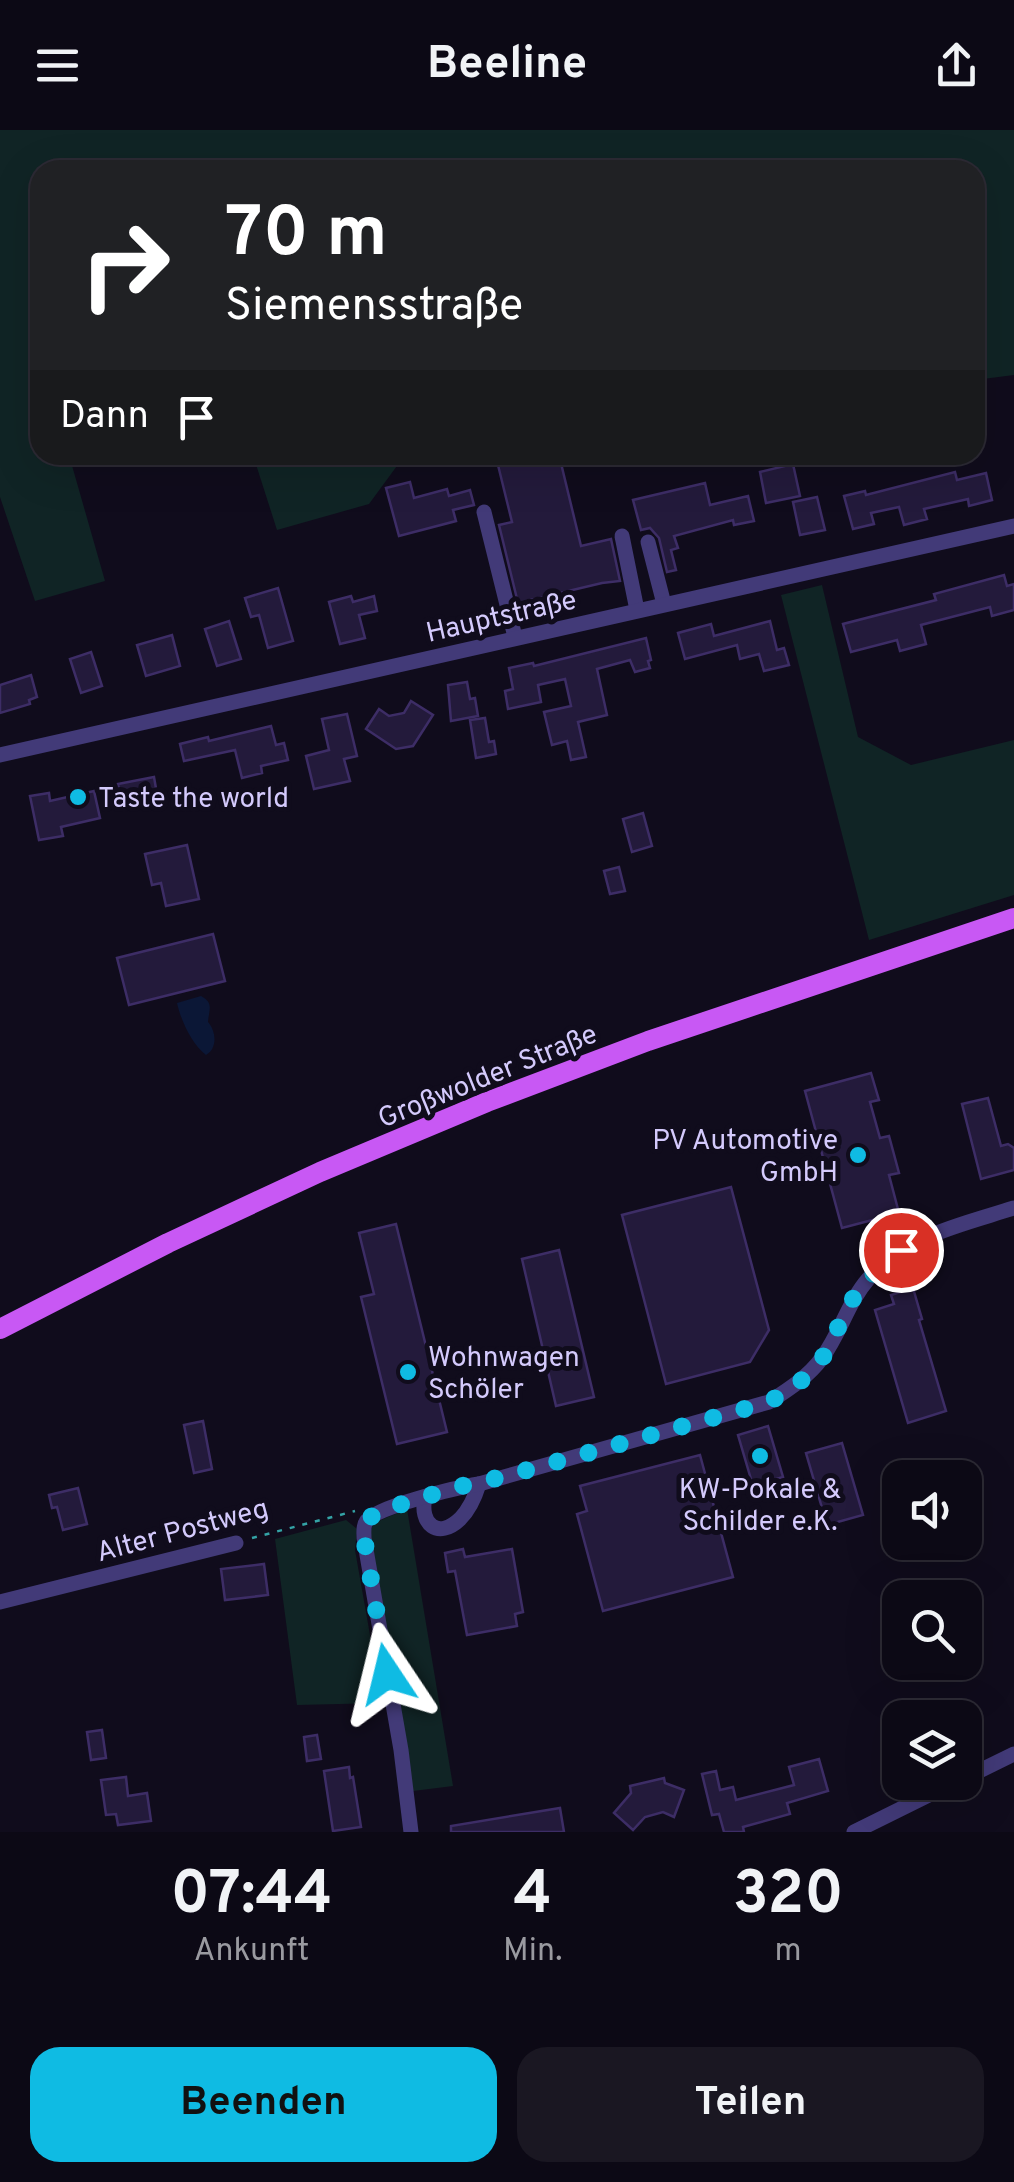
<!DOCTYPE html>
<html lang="de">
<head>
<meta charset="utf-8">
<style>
	body { margin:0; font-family:Overpass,sans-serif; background:#1a1722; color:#f1f3f6; height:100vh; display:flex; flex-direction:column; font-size:38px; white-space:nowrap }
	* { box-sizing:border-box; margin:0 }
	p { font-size:32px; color:#9a9aa0 }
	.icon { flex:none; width:55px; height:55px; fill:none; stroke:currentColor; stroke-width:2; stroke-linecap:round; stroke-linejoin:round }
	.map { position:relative; height:1702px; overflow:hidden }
	.side { display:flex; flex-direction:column; background:#0c0915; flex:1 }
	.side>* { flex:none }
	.guide { position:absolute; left:30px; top:30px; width:955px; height:305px; border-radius:30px; box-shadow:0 10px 40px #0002,0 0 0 2px #2c2a34; background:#202124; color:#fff; overflow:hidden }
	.tools { position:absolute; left:882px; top:1330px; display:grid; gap:20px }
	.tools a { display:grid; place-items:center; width:100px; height:100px; border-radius:20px; background:#0c0915; box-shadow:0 10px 40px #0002,0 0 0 2px #2c2a34; font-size:50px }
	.pin { position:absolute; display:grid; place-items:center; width:85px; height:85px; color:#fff; margin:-42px; border:5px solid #fff; border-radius:50%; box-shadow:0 2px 10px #0007 }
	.me { position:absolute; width:110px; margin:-55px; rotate:350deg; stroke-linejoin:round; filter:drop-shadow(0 0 8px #0008) }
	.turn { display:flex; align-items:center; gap:35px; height:210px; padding:0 30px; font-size:45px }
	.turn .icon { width:130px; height:130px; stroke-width:2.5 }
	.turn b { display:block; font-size:70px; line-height:85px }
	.then { display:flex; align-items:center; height:95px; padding:0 30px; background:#0003; gap:20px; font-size:38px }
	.eta { display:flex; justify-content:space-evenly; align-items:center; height:170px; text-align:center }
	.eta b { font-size:60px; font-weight:700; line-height:70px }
	.primary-button { display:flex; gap:20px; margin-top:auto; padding:20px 30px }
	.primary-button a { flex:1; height:115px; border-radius:30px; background:#0fbbe3; color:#111; font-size:40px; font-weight:700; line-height:115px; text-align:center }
	.primary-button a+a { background:#1a1722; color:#f1f3f6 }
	header { display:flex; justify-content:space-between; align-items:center; height:130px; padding:0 30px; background:#0c0915; font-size:45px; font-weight:700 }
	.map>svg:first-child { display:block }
	.green { fill:#102425 }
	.water { fill:#0b1736 }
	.building { fill:#231a3b; stroke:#3d2d66; stroke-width:2.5 }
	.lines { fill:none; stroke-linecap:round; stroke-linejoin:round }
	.path { stroke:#34a3a6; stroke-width:2.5; stroke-dasharray:5 8; stroke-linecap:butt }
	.minor { stroke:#423a78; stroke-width:15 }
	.major { stroke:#c858f4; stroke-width:20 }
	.route { stroke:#0fbbe3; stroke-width:18; stroke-dasharray:0 32.4 }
	.poi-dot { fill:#0fbbe3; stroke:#100c1c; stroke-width:4 }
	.labels { text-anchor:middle; stroke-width:10; stroke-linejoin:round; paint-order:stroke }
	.street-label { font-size:28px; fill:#d4cafc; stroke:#100c1c }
	.poi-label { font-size:28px; fill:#d4cafc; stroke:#100c1c; text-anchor:start }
</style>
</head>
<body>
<header><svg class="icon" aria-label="menu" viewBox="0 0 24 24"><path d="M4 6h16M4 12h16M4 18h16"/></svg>Beeline<svg class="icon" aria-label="share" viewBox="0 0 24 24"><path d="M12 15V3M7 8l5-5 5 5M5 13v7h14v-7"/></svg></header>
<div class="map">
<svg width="1014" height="1702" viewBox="0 0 1014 1702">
	<rect width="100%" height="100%" fill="#100c1c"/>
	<g class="green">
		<path d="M 0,0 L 1014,0 L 1014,245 L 975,250 L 975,40 L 40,40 L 40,325 L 69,325 L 105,451 L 35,471 L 0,367 Z"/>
		<path d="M 253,325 L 405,325 L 369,374 L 277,400 Z"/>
		<path d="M 822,455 L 858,607 L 911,635 L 1014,610 L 1014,765 L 869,810 L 781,465 Z"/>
		<path d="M 407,1379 L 453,1656 L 413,1661 L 369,1404 L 374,1393 Z"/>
		<path d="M 346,1390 L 357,1399 L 355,1420 L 382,1573 L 297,1575 L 275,1409 Z"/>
	</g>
	<path class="water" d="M 201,866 C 214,873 209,879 208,892 C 216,901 218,918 206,925 C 192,914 181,891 177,873 Z"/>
	<g class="building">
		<path d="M 522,325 L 559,325 L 581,416 L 611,409 L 620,451 L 602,453 L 518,473 L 499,395 L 512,392 L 497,331 Z"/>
		<path d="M 793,334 L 800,366 L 766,373 L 760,342 Z"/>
		<path d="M 955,342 L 957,350 L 986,343 L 992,370 L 969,376 L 968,369 L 924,379 L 927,389 L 904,395 L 899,377 L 871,383 L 874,394 L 853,399 L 844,366 L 865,361 L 866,365 Z"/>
		<path d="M 410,352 L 414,368 L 447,359 L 449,366 L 470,360 L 474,375 L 453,380 L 456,391 L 399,406 L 386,358 Z"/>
		<path d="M 705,353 L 710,375 L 748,366 L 754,391 L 734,395 L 733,390 L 674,406 L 678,418 L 671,420 L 676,440 L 667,442 L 659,408 L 650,398 L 641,400 L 633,370 Z"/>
		<path d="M 817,367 L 825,400 L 800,405 L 793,372 Z"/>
		<path d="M 1004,445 L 1007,456 L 1014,454 L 1014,480 L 992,486 L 990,477 L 921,495 L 926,514 L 900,521 L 897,510 L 851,522 L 843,494 L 936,470 L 934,464 Z"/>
		<path d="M 278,458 L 293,511 L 268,518 L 259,485 L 251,487 L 245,468 Z"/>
		<path d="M 351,466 L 353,472 L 374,466 L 377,481 L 359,485 L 365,508 L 340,514 L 329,472 Z"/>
		<path d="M 229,491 L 241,529 L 217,536 L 205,499 Z"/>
		<path d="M 770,491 L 777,520 L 784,518 L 789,535 L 764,541 L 759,524 L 740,529 L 737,515 L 685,529 L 678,503 L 711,494 L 714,506 Z"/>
		<path d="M 172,505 L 180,536 L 146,546 L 137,515 Z"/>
		<path d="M 646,508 L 651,530 L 648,531 L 650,538 L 635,542 L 630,530 L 597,539 L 607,585 L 578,592 L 586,627 L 571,630 L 567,611 L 552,615 L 544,582 L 571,576 L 565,549 L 538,555 L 541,572 L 508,579 L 505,561 L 513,559 L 509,538 L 533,533 L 534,536 Z"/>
		<path d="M 91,522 L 102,556 L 81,563 L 70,529 Z"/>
		<path d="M 31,545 L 37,567 L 29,570 L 30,574 L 0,583 L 0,555 Z"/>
		<path d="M 467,552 L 470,569 L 475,568 L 478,586 L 451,591 L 448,555 Z"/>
		<path d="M 411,571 L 433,585 L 413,616 L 396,619 L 366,599 L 379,579 L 389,586 L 404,583 Z"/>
		<path d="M 347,584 L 357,626 L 344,629 L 350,651 L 314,659 L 306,626 L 329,620 L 322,589 Z"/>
		<path d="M 485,588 L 489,612 L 494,611 L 496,624 L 476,628 L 470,590 Z"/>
		<path d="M 271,596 L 276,615 L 284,613 L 288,630 L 261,636 L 262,643 L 242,648 L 235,620 L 184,631 L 180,614 L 208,607 L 209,611 Z"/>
		<path d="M 154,647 L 158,670 L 123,677 L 118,654 Z"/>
		<path d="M 94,661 L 100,688 L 61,697 L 63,706 L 39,710 L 30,666 L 49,663 L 50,671 Z"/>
		<path d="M 643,683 L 652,716 L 632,722 L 623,689 Z"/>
		<path d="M 187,715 L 199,769 L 166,776 L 161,753 L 152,755 L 145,724 Z"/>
		<path d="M 619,737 L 625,761 L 610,764 L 604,741 Z"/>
		<path d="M 213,804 L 225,851 L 129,875 L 117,828 Z"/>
		<path d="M 871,943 L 879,970 L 870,972 L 880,1008 L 889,1006 L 899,1043 L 889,1045 L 899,1083 L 842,1098 L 805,961 Z"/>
		<path d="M 988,968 L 1001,1016 L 1008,1014 L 1014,1018 L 1014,1040 L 981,1049 L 962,974 Z"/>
		<path d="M 731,1057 L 769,1200 L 750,1232 L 666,1254 L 622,1085 Z"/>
		<path d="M 396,1094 L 447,1302 L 397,1314 L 361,1167 L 374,1164 L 359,1103 Z"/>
		<path d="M 559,1120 L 594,1267 L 556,1276 L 522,1129 Z"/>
		<path d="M 913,1158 L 922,1189 L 919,1190 L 946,1281 L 908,1293 L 875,1180 L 894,1174 L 891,1165 Z"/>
		<path d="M 203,1291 L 212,1339 L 194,1343 L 184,1295 Z"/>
		<path d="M 768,1296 L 783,1347 L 753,1356 L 738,1305 Z"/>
		<path d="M 842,1313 L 863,1385 L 827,1395 L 806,1323 Z"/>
		<path d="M 700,1325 L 733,1447 L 603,1481 L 577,1384 L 587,1381 L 580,1356 Z"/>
		<path d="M 78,1358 L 87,1394 L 63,1400 L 57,1377 L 52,1378 L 49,1365 Z"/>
		<path d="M 463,1419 L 465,1427 L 512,1419 L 523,1482 L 515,1484 L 517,1496 L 467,1505 L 455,1441 L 448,1442 L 445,1423 Z"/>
		<path d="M 264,1434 L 268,1465 L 225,1470 L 221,1439 Z"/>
		<path d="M 102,1600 L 106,1628 L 91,1630 L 87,1602 Z"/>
		<path d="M 317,1605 L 321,1629 L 307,1631 L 304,1607 Z"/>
		<path d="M 819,1629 L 828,1661 L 787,1673 L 790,1684 L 743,1697 L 744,1702 L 724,1702 L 719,1684 L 712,1685 L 702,1644 L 716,1641 L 720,1660 L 733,1657 L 736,1670 L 794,1655 L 789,1637 Z"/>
		<path d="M 349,1637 L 350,1648 L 353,1647 L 361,1697 L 333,1701 L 324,1641 Z"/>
		<path d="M 126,1647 L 128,1666 L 147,1663 L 151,1691 L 118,1695 L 116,1684 L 106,1685 L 101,1650 Z"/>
		<path d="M 664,1648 L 665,1653 L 684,1660 L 674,1687 L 663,1682 L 645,1687 L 633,1700 L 614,1683 L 631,1663 L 630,1656 Z"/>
		<path d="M 560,1678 L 564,1702 L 451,1702 L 451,1696 Z"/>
	</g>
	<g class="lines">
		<path class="path" d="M 252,1408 L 355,1381"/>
		<g class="minor">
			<path d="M 484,382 L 515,507"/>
			<path d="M 622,406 L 637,480"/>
			<path d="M 648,412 L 664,474"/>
			<path d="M 0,625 L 1014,396"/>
			<path d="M 425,1367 C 419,1394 438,1410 460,1389 C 470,1379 475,1367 479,1354"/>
			<path d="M 0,1472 L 236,1413"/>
			<path d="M 965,1648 L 1014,1624"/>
			<path d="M 411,1702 L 401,1620 L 364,1408 C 364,1402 363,1396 366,1392 C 373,1377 460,1357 479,1354 L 769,1272 C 789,1259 808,1247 822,1228 C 841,1202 848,1172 869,1148 C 905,1106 964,1094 1014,1078"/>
			<path d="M 854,1702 L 955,1652"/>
		</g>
		<path class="major" d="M 0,1199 L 168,1113 L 320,1042 L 487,972 L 648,911 L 1014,788"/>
	</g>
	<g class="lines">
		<path class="route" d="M 387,1544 L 364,1408 L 366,1392 L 376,1382 L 457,1357 L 506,1346 L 769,1272 L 798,1254 L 823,1227 L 852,1170 L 872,1145 L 901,1120"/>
	</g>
	<g class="poi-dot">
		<circle cx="78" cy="667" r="10"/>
		<circle cx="858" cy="1025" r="10"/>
		<circle cx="408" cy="1242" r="10"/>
		<circle cx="760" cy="1326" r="10"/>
	</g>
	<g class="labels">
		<g class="street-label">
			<text transform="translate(501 485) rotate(-13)" y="10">Hauptstraße</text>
			<text transform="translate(487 945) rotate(-22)" y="10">Großwolder Straße</text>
			<text transform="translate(182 1399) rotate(-15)" y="10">Alter Postweg</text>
		</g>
		<g class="poi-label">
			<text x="98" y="677">Taste the world</text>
			<text x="838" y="1019" text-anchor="end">PV Automotive<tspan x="838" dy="32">GmbH</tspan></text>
			<text x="428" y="1236">Wohnwagen<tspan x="428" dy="32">Schöler</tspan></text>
			<text x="760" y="1368" text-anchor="middle">KW-Pokale &amp;<tspan x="760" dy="32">Schilder e.K.</tspan></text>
		</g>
	</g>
</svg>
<div class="tools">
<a><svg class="icon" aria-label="sound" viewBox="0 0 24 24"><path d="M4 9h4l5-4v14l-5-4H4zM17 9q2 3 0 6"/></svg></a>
<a><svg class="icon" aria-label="search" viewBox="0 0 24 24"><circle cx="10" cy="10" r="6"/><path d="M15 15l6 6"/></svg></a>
<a><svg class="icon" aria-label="layers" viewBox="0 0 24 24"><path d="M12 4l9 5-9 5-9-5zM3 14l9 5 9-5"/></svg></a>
</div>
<div class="pin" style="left:901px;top:1120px;background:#d93025"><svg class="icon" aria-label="arrive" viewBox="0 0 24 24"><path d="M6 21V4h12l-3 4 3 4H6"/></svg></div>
<svg class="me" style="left:387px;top:1544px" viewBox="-20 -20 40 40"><path d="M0-17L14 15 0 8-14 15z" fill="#0fbbe3" stroke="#fff" stroke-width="4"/></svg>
<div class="guide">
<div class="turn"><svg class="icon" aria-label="right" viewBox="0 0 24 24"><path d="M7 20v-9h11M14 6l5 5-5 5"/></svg><div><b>70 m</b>Siemensstraße</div></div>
<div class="then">Dann<svg class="icon" aria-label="arrive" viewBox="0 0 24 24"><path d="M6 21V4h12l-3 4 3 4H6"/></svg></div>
</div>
</div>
<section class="side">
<div class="eta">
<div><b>07:44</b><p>Ankunft</p></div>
<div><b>4</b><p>Min.</p></div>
<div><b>320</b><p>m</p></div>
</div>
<div class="primary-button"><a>Beenden</a><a>Teilen</a></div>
</section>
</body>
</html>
